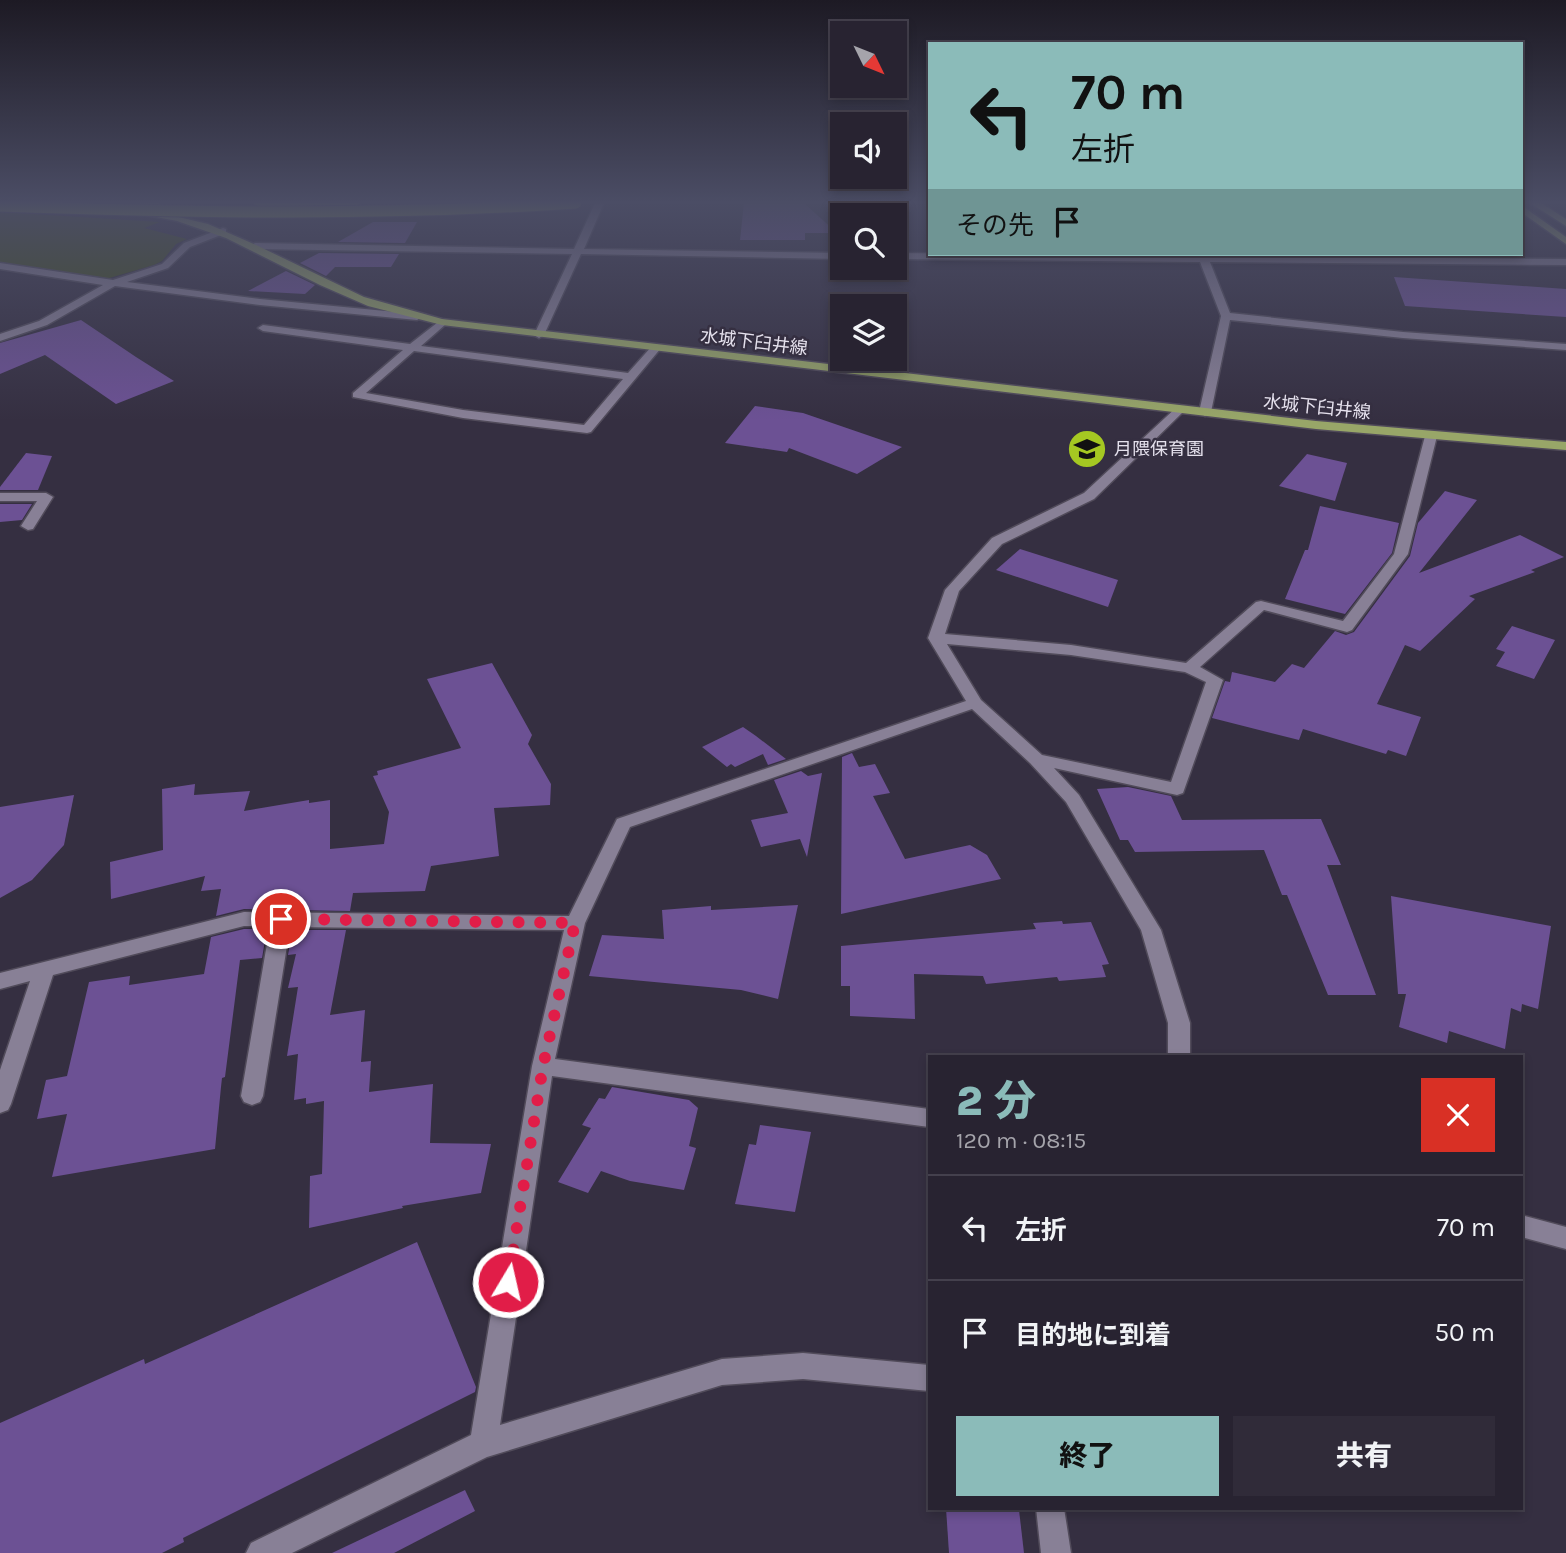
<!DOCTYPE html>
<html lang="ja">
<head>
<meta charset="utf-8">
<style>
	body { margin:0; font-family:Karla,"Noto Sans JP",sans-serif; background:#302b39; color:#f1f3f6; height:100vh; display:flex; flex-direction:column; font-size:26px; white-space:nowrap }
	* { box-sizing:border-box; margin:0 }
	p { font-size:23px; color:#a5a4ab }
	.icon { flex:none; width:38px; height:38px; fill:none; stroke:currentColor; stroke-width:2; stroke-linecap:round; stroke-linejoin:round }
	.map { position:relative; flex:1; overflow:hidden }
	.details { position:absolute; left:928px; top:1055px; width:595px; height:455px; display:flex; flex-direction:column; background:#282331; border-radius:0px; box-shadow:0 4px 10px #0003,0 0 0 2px #44404d }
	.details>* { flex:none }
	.banner { position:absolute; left:928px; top:42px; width:595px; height:214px; border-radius:0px; box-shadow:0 4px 10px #0003,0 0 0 2px #44404d; background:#8bbbb9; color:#111; overflow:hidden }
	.needle { width:46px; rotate:133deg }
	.controls { position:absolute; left:830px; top:21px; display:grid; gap:14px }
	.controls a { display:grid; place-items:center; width:77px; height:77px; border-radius:0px; background:#282331; box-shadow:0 4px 10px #0003,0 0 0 2px #44404d; font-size:35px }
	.pin { position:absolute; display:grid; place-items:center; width:60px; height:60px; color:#fff; margin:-30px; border:4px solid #fff; border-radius:50%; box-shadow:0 2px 7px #0007 }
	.me { position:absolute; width:77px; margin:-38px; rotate:9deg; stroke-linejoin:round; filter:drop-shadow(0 0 5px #0008) }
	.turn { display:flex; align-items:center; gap:24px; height:147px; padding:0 28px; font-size:32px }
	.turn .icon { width:91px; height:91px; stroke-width:2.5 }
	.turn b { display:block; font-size:49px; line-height:60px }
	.then { display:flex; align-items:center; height:66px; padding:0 28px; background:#0003; gap:14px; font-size:26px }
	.round { display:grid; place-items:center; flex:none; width:74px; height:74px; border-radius:0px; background:#302b39 }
	.head { display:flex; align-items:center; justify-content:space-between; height:119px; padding:0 28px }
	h1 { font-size:42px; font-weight:800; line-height:52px; color:#8bbbb9 }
	.primary-button { display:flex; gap:14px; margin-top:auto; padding:14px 28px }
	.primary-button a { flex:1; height:80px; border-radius:0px; background:#8bbbb9; color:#111; font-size:28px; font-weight:800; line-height:80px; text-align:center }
	.primary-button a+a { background:#302b39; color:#f1f3f6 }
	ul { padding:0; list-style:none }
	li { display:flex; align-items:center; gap:21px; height:105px; padding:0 28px; border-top:2px solid #44404d }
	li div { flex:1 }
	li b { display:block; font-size:26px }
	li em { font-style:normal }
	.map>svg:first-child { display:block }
	.green { fill:#404d16 }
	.building { fill:#6c5194 }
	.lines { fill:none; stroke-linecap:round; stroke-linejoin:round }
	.minor-casing { stroke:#514b5a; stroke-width:3 }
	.major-casing { stroke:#514b5a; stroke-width:3 }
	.highway-casing { stroke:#514b5a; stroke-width:3 }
	.minor { fill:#888096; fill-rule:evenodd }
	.major { fill:#98a668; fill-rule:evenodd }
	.highway { fill:#a3c049; fill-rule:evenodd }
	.highway-bridge-casing { stroke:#514b5a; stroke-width:13; stroke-linecap:butt }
	.highway-bridge { stroke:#a3c049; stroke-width:11 }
	.route { stroke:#e11d48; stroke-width:12; stroke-dasharray:0 21.6 }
	.labels { text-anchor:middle; stroke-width:5; stroke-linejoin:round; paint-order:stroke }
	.far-street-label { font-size:18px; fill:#e5e1ed; stroke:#352f41 }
	.far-poi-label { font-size:18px; fill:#e5e1ed; stroke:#352f41; text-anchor:start }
</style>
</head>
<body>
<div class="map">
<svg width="1566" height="1553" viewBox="0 0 1566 1553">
	<rect width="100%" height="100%" fill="#352f41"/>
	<path class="green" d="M 0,212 L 160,222 L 144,228 L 187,239 L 176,244 L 162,261 L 154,265 L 106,279 L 0,262 Z"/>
	<g class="building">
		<path d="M 744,203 L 804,203 L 837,233 L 805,233 L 805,240 L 740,240 Z"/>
		<path d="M 373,222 L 417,222 L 405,243 L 338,242 Z"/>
		<path d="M 319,253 L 399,254 L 391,267 L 335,267 L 326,276 L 300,263 Z"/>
		<path d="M 286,271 L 315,285 L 305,294 L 248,291 Z"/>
		<path d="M 1394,277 L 1566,289 L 1566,317 L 1405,306 Z"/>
		<path d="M 81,320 L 136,357 L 174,381 L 116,404 L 45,355 L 0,374 L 0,343 Z"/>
		<path d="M 755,406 L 803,413 L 902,447 L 857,474 L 789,448 L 787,452 L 725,443 Z"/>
		<path d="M 26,453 L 52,456 L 38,490 L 0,490 L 0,487 Z"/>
		<path d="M 1307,454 L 1347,463 L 1335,501 L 1279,486 Z"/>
		<path d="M 1445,491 L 1477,500 L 1419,573 L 1520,535 L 1564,557 L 1531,570 L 1535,572 L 1469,596 L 1475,599 L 1420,651 L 1405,645 L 1377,704 L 1421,717 L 1406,756 L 1388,750 L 1386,754 L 1303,729 L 1299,740 L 1212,718 L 1225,681 L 1230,682 L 1232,672 L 1275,682 L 1292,664 L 1304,668 L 1335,631 L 1346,635 L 1354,632 L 1410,556 L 1418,523 Z"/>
		<path d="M 0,504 L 32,504 L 22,520 L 0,522 Z"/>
		<path d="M 1320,506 L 1399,523 L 1392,553 L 1345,614 L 1285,599 L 1305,550 L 1308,550 Z"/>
		<path d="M 1020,549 L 1118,580 L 1108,607 L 996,570 Z"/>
		<path d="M 1512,626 L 1555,640 L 1534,679 L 1496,666 L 1505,652 L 1496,649 Z"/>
		<path d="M 492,663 L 532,735 L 528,744 L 551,784 L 550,805 L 494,808 L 499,856 L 431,866 L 425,891 L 353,893 L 350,911 L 244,909 L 216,916 L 221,889 L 201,891 L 205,876 L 111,899 L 110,862 L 163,850 L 162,789 L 195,784 L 194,795 L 250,791 L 244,811 L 309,800 L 309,803 L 330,800 L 330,849 L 384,844 L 389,812 L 373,776 L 378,775 L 377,771 L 461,748 L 427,679 Z"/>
		<path d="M 743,727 L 756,736 L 786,759 L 768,765 L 763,754 L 735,767 L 731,764 L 727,767 L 702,747 Z"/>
		<path d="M 852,753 L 859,767 L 875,764 L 890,793 L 873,796 L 905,859 L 970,845 L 987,855 L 1001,879 L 841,914 L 842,757 Z"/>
		<path d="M 801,771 L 808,776 L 822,773 L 807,857 L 800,839 L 761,847 L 751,820 L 788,813 L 774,780 Z"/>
		<path d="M 1128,787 L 1171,796 L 1182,820 L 1321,819 L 1341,865 L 1327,865 L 1376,995 L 1328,995 L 1287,895 L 1282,895 L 1264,850 L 1135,852 L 1128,840 L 1120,840 L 1097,789 Z"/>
		<path d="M 74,795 L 64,845 L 32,880 L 0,898 L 0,807 Z"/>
		<path d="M 1391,896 L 1551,926 L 1538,1009 L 1522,1004 L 1521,1012 L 1511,1008 L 1505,1049 L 1449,1031 L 1447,1043 L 1399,1027 L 1406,994 L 1398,994 Z"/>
		<path d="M 798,905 L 778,999 L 741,990 L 589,976 L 602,935 L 664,939 L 662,910 L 711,906 L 711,910 Z"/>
		<path d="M 1062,921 L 1063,924 L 1091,922 L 1109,964 L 1102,965 L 1106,977 L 1059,981 L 1057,977 L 986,984 L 983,976 L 914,974 L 915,1019 L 850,1016 L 850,986 L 841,986 L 841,946 L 1036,929 L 1033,923 Z"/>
		<path d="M 244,929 L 267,929 L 262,958 L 240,960 L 225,1077 L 222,1078 L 221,1087 L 215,1149 L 52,1177 L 67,1114 L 37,1119 L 46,1080 L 67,1076 L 89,982 L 130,976 L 129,985 L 204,974 L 211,937 Z"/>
		<path d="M 292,930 L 346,930 L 330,1015 L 365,1010 L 361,1062 L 371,1061 L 369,1092 L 433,1084 L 430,1143 L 491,1144 L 481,1193 L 402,1206 L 403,1208 L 309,1228 L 310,1176 L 322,1174 L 324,1101 L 306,1104 L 306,1098 L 294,1100 L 298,1054 L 287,1056 L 298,987 L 288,988 L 296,954 L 288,955 Z"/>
		<path d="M 612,1087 L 689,1100 L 698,1108 L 689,1146 L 696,1148 L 684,1190 L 630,1181 L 601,1171 L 588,1193 L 558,1182 L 591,1128 L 582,1125 L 599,1098 L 605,1099 Z"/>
		<path d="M 760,1125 L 811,1132 L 795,1212 L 735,1204 L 749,1144 L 756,1145 Z"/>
		<path d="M 417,1242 L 476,1387 L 475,1392 L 183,1538 L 184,1542 L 162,1553 L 0,1553 L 0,1423 L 144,1359 L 145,1364 Z"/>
		<path d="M 465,1490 L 475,1511 L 394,1553 L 332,1553 Z"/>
		<path d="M 946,1508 L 1019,1510 L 1024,1553 L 949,1553 Z"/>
	</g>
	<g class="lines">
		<g class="minor-casing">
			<g id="minor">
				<path d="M 595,203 L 604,203 L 584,249 L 842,253 L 842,259 L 581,254 L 544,335 L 539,338 L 534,335 L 572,254 L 255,249 L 250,246 L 255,243 L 574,249 Z"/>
				<path d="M 878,203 L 886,203 L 887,215 L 879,215 Z"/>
				<path d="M 223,228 L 226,229 L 226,233 L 190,247 L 168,268 L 127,282 L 260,299 L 417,314 L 422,317 L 417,320 L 260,305 L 115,286 L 47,325 L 0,341 L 0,334 L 39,321 L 103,285 L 0,269 L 0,263 L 113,280 L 162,264 L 184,243 Z"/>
				<path d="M 894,253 L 1198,256 L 1197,254 L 1207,254 L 1207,256 L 1566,259 L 1566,265 L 1210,262 L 1230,313 L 1403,332 L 1566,344 L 1566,350 L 1403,338 L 1230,320 L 1211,412 L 1205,416 L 1199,412 L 1221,316 L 1200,262 L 894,259 Z"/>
				<path d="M 442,319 L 447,322 L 446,324 L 421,346 L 628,373 L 652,346 L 661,348 L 591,432 L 587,433 L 463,418 L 353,397 L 353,393 L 403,350 L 263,331 L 258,328 L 263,325 L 410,344 ZM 414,351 L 623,379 L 584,425 L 463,410 L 366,393 Z"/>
				<path d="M 1179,405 L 1185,409 L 1183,412 L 1094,499 L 1002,544 L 959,591 L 945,634 L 1071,645 L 1186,663 L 1256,602 L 1261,601 L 1343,621 L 1394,554 L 1425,436 L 1431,432 L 1437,436 L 1408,554 L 1352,630 L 1347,632 L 1264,610 L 1200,667 L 1223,680 L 1183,793 L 1177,795 L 1054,768 L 1079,795 L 1161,930 L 1190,1023 L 1190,1057 L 1168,1057 L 1168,1023 L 1141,930 L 1066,802 L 1030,763 L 972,709 L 630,827 L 585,923 L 555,1059 L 929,1109 L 929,1127 L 552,1076 L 500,1425 L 722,1359 L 803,1353 L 929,1365 L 929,1391 L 803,1379 L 722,1385 L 487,1457 L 292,1553 L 246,1553 L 251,1543 L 471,1435 L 532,1066 L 564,930 L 290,927 L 263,1096 L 260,1102 L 252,1105 L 244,1102 L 241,1096 L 270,926 L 244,926 L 53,975 L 11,1104 L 8,1110 L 0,1113 L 0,1070 L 30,981 L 0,989 L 0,973 L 244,912 L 569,916 L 617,819 L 966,701 L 928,638 L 945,590 L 992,538 L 1084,493 ZM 947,644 L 1071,655 L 1185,672 L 1206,682 L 1171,782 L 1042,755 L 981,700 Z"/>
				<path d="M 0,493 L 46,493 L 53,497 L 33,529 L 28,530 L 21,526 L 37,501 L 0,501 Z"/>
				<path d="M 1521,1215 L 1566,1227 L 1566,1249 L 1521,1237 Z"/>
				<path d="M 1036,1508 L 1064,1508 L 1071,1553 L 1041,1553 Z"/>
			</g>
		</g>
		<g class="major-casing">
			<g id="major">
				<path d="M 1530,203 L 1541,203 L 1566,219 L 1566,226 Z"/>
				<path d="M 1521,205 L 1566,237 L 1566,244 L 1521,212 Z"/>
				<path d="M 149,210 L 208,224 L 256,245 L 364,297 L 442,319 L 1316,421 L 1566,442 L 1566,450 L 1316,429 L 442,325 L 368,306 L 320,285 L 226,238 L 177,221 L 146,215 L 145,213 Z"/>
			</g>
		</g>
		<g class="highway-casing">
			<g id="highway">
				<path d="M 115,203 L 159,203 L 162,206 L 157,209 Z"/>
				<path d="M 253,203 L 361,203 L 356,206 L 258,206 Z"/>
			</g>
		</g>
		<use href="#minor" class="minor"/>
		<use href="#major" class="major"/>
		<use href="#highway" class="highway"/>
		<g class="highway-bridge-casing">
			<path id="highway-bridge" d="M 0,206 C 192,213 384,216 576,203"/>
		</g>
		<use href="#highway-bridge" class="highway-bridge"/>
	</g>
	<linearGradient id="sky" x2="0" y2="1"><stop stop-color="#1d1a24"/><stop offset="0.48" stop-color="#4b4d65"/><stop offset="1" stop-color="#4b4d65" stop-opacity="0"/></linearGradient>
	<rect width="1566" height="421" fill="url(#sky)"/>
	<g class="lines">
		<path class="route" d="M 281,919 L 575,923 L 543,1066 L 508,1282"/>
	</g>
	<defs>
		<g id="school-disc" transform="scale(2.0125)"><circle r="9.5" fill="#a5c822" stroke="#352f41"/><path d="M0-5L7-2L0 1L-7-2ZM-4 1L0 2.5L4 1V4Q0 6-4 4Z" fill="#111"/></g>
	</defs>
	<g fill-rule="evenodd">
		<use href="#school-disc" x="1087" y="449"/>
	</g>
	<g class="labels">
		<g class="far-street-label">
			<text transform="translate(754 342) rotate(7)" y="6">水城下臼井線</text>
			<text transform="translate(1317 407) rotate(6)" y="6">水城下臼井線</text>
		</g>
		<g class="far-poi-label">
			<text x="1114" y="455">月隈保育園</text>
		</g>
	</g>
</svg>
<div class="controls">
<a><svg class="needle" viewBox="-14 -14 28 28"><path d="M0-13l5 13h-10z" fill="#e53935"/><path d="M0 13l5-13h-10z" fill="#a5a4ab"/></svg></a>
<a><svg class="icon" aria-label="sound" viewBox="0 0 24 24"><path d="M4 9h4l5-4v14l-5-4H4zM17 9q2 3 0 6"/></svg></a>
<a><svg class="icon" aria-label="search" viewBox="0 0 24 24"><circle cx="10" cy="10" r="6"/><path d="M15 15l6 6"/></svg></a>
<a><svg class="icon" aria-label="layers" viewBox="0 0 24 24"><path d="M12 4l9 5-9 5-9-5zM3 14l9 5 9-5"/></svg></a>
</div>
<div class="pin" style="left:281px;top:919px;background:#d93025"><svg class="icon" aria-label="arrive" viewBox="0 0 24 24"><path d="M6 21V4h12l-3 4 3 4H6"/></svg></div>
<svg class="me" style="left:508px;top:1282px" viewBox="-20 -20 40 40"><circle r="17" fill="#e11d48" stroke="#fff" stroke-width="3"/><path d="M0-11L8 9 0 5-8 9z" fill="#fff"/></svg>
<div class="banner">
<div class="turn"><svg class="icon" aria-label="left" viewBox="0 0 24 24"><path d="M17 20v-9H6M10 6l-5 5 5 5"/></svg><div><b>70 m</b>左折</div></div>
<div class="then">その先<svg class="icon" aria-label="arrive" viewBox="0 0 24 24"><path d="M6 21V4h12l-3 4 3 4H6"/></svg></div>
</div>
<section class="details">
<div class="head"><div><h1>2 分</h1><p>120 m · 08:15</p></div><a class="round" style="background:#d93025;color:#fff"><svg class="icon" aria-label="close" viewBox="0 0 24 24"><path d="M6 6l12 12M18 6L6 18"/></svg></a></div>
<ul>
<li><svg class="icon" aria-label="left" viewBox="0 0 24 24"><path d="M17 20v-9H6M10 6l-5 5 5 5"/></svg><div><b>左折</b></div><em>70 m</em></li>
<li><svg class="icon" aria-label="arrive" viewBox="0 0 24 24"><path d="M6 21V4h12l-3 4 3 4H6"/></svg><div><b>目的地に到着</b></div><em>50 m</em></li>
</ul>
<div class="primary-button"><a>終了</a><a>共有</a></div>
</section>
</div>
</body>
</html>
